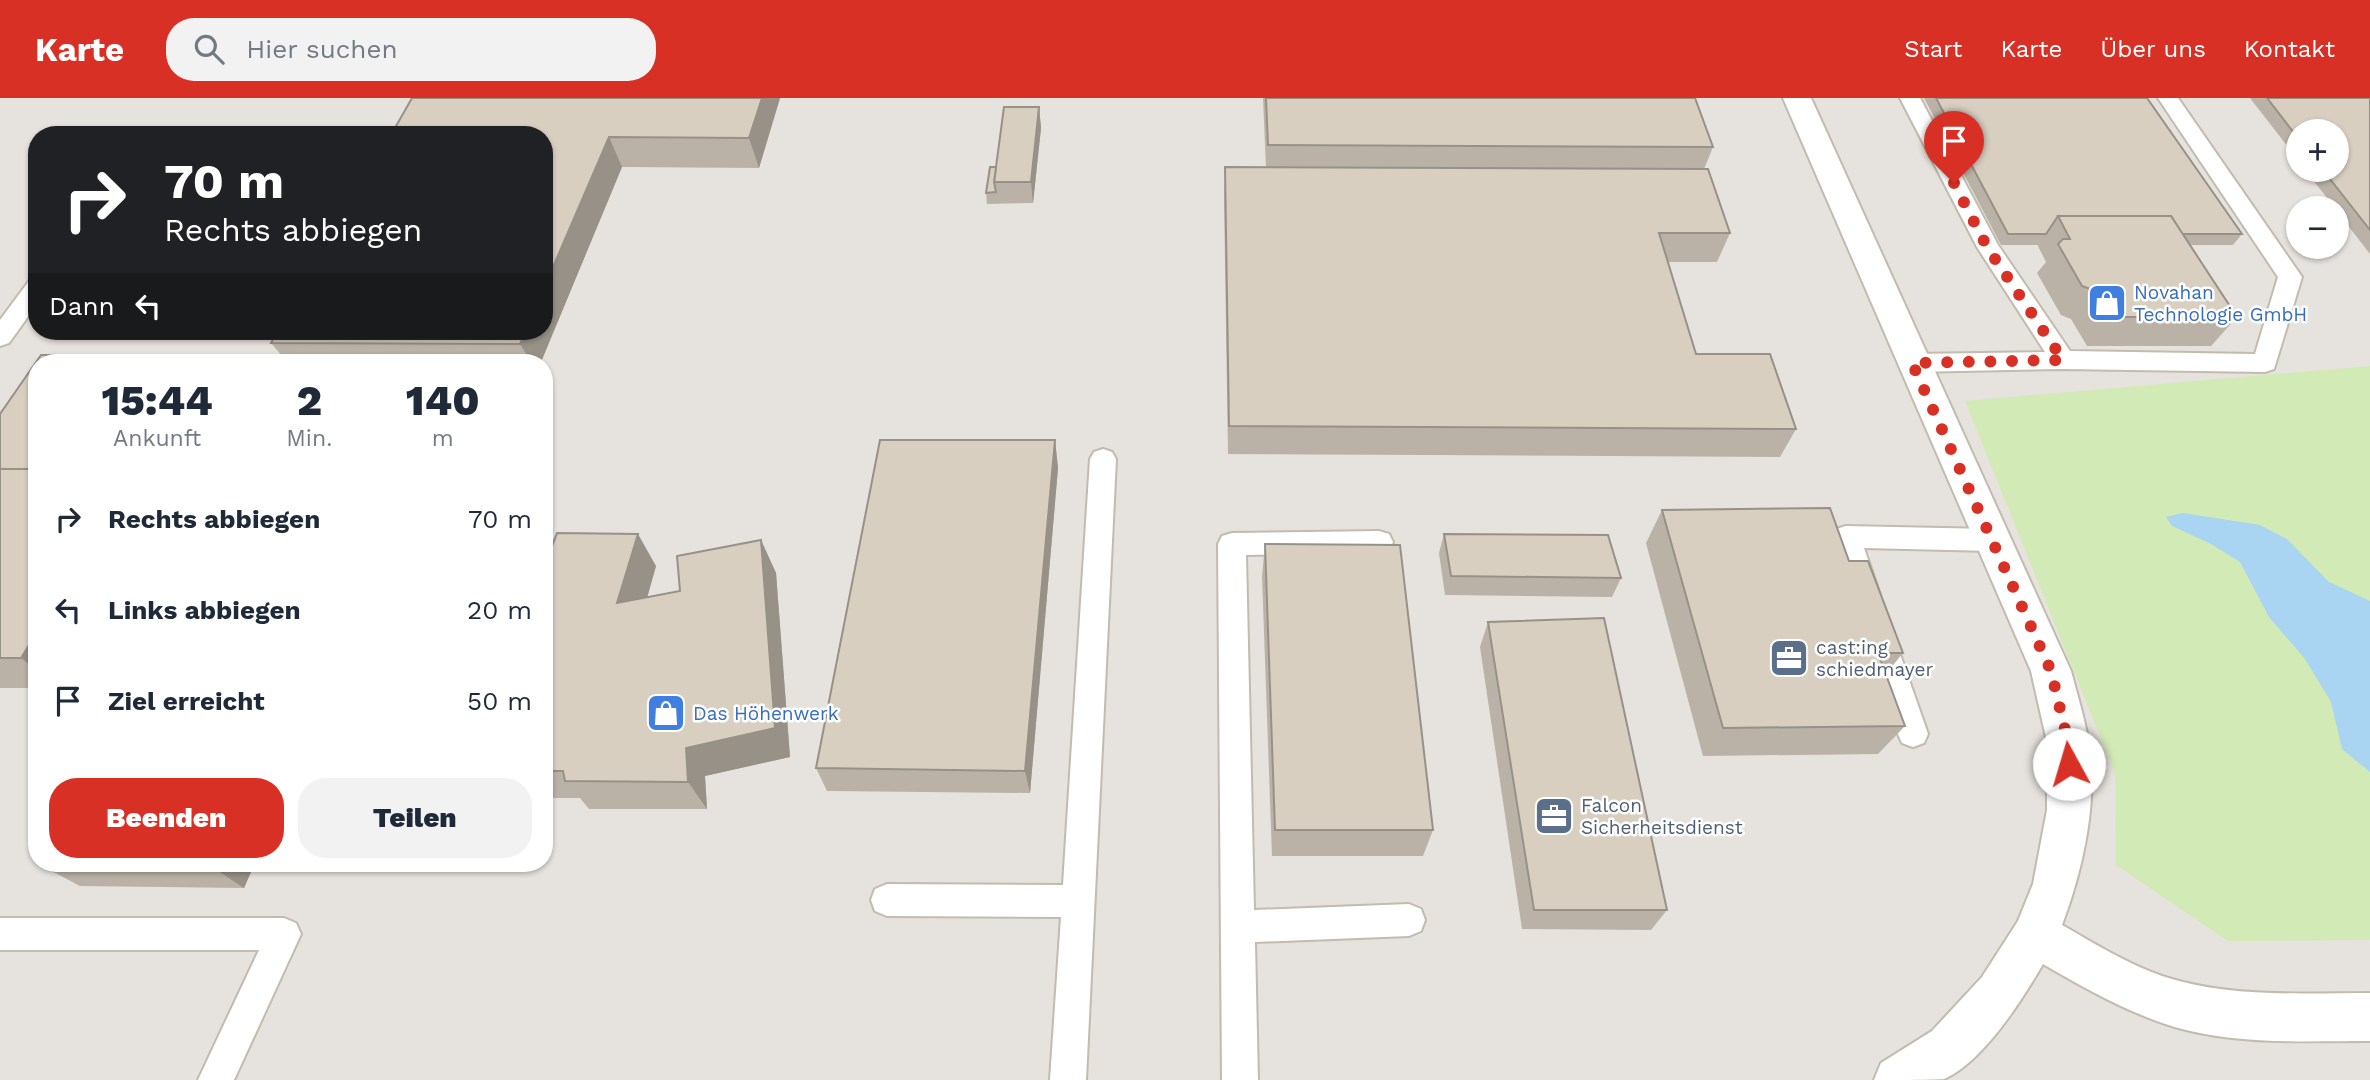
<!DOCTYPE html>
<html lang="de">
<head>
<meta charset="utf-8">
<style>
	body { margin:0; font-family:"Work Sans",sans-serif; background:#f2f2f3; color:#1f2937; height:100vh; display:flex; flex-direction:column; font-size:26px; white-space:nowrap }
	* { box-sizing:border-box; margin:0 }
	p { font-size:23px; color:#747a83 }
	.icon { flex:none; width:38px; height:38px; fill:none; stroke:currentColor; stroke-width:2; stroke-linecap:round; stroke-linejoin:round }
	.map { position:relative; flex:1; overflow:hidden }
	.details { position:absolute; left:28px; top:256px; width:525px; height:518px; display:flex; flex-direction:column; background:#fff; border-radius:28px; box-shadow:0 2px 5px #0004 }
	.details>* { flex:none }
	.top-card { position:absolute; left:28px; top:28px; width:525px; height:214px; border-radius:28px; box-shadow:0 2px 5px #0004; background:#202124; color:#fff; overflow:hidden }
	.fabs { position:absolute; left:2286px; top:21px; display:grid; gap:14px }
	.fabs a { display:grid; place-items:center; width:63px; height:63px; border-radius:50%; background:#fff; box-shadow:0 2px 5px #0004; font-size:35px }
	.pin { position:absolute; display:grid; place-items:center; width:60px; height:60px; color:#fff; margin:-72px -30px; border-radius:50% 50% 50% 0; rotate:-45deg; box-shadow:0 0 7px #0007 }
	.pin .icon { rotate:45deg }
	.me { position:absolute; width:77px; margin:-38px; rotate:354deg; stroke-linejoin:round; filter:drop-shadow(0 0 5px #0008) }
	.turn { display:flex; align-items:center; gap:24px; height:147px; padding:0 21px; font-size:32px }
	.turn .icon { width:91px; height:91px; stroke-width:2.5 }
	.turn b { display:block; font-size:49px; line-height:60px }
	.then { display:flex; align-items:center; height:66px; padding:0 21px; background:#0003; gap:14px; font-size:26px }
	.eta { display:flex; justify-content:space-evenly; align-items:center; height:119px; text-align:center }
	.eta b { font-size:42px; font-weight:800; line-height:49px }
	.button { display:flex; gap:14px; margin-top:auto; padding:14px 21px }
	.button a { flex:1; height:80px; border-radius:28px; background:#d93025; color:#fff; font-size:28px; font-weight:800; line-height:80px; text-align:center }
	.button a+a { background:#f2f2f3; color:#1f2937 }
	ul { padding:0; list-style:none }
	li { display:flex; align-items:center; gap:21px; height:91px; padding:0 21px }
	li div { flex:1 }
	li b { display:block; font-size:26px }
	li em { font-style:normal }
	header { display:flex; align-items:center; gap:42px; box-sizing:border-box; height:98px; padding:0 35px; background:#d93025; color:#fff }
	header strong { font-size:33px }
	nav { display:flex; gap:38px; margin-inline-start:auto; font-size:24px }
	.search { width:490px; height:63px; background:#f2f2f3; display:flex; align-items:center; gap:18px; box-sizing:border-box; padding:0 24px; border-radius:28px; color:#747a83; font-size:26px }
	.map>svg:first-child { display:block }
	.industrial { fill:#e6e2dd; fill-rule:evenodd }
	.green { fill:#d2eab5 }
	.water { fill:#a9d4f2 }
	.lines { fill:none; stroke-linecap:round; stroke-linejoin:round }
	.service-casing { stroke:#c2bbae; stroke-width:4 }
	.minor-casing { stroke:#c2bbae; stroke-width:4 }
	.service { fill:#fff; fill-rule:evenodd }
	.minor { fill:#fff; fill-rule:evenodd }
	.wall { fill:#bab2a6 }
	.shaded-wall { fill:#979187 }
	.building { fill:#d8cfc1; stroke:#979187; stroke-width:2 }
	.route { stroke:#d93025; stroke-width:12; stroke-dasharray:0 21.6 }
	.labels { text-anchor:middle; stroke-width:5; stroke-linejoin:round; paint-order:stroke }
	.shop-label { font-size:19px; fill:#366cbe; stroke:#fff; text-anchor:start }
	.service-label { font-size:19px; fill:#4e5e75; stroke:#fff; text-anchor:start }
</style>
</head>
<body>
<header>
<strong>Karte</strong>
<div class="search"><svg class="icon" aria-label="search" viewBox="0 0 24 24"><circle cx="10" cy="10" r="6"/><path d="M15 15l6 6"/></svg>Hier suchen</div>
<nav><a>Start</a><a>Karte</a><a>Über uns</a><a>Kontakt</a></nav>
</header>
<div class="map">
<svg width="2370" height="982" viewBox="0 0 2370 982">
	<rect width="100%" height="100%" fill="#f6f3ec"/>
	<path class="industrial" d="M 0,0 L 2370,0 L 2370,982 L 0,982 ZM 2298,33 L 2336,33 L 2336,72 L 2298,72 ZM 37,37 L 544,37 L 544,233 L 37,233 ZM 2298,110 L 2336,110 L 2336,149 L 2298,149 ZM 37,264 L 544,264 L 544,765 L 37,765 Z"/>
	<path class="green" d="M 2370,268 L 2370,842 L 2228,843 L 2116,767 L 2115,675 L 1965,303 Z"/>
	<path class="water" d="M 2183,415 L 2260,427 L 2287,441 L 2329,484 L 2370,503 L 2370,674 L 2342,651 L 2331,604 L 2305,561 L 2269,519 L 2240,464 L 2211,446 L 2172,428 L 2166,419 Z"/>
	<g class="lines">
		<g class="service-casing">
			<g id="service">
				<path d="M 1900,0 L 1920,0 L 1998,147 L 2070,253 L 2255,256 L 2278,179 L 2158,0 L 2178,0 L 2302,179 L 2274,271 L 2265,274 L 2063,271 L 1912,274 L 1903,271 L 1900,265 L 1903,259 L 1912,256 L 2045,254 L 1977,149 Z"/>
				<path d="M 37,181 L 37,206 L 9,245 L 0,248 L 0,222 L 29,183 Z"/>
				<path d="M 1103,351 L 1112,354 L 1116,361 L 1086,982 L 1050,982 L 1061,819 L 887,818 L 875,813 L 871,802 L 875,791 L 887,786 L 1063,787 L 1090,361 L 1094,354 Z"/>
				<path d="M 1846,428 L 1991,431 L 2001,434 L 2005,442 L 2001,450 L 1991,453 L 1864,450 L 1880,497 L 1876,505 L 1866,509 L 1856,505 L 1852,497 L 1832,439 L 1836,431 Z"/>
				<path d="M 1379,433 L 1389,436 L 1393,444 L 1389,452 L 1379,455 L 1246,457 L 1254,812 L 1409,806 L 1421,811 L 1425,822 L 1421,833 L 1409,838 L 1255,844 L 1258,982 L 1222,982 L 1218,446 L 1222,438 L 1232,435 Z"/>
				<path d="M 1879,524 L 1889,527 L 1893,536 L 1928,636 L 1924,645 L 1913,649 L 1902,645 L 1898,636 L 1865,536 L 1869,527 Z"/>
				<path d="M 0,820 L 284,820 L 296,825 L 301,836 L 234,982 L 198,982 L 259,852 L 0,852 Z"/>
			</g>
		</g>
		<g class="minor-casing">
			<path id="minor" d="M 1783,0 L 1811,0 L 2071,573 C 2077,596 2084,618 2088,641 C 2099,700 2083,772 2062,827 C 2094,845 2127,866 2162,878 C 2228,900 2302,895 2370,895 L 2370,943 C 2307,943 2239,947 2178,930 C 2130,916 2086,891 2043,866 C 2022,902 1983,964 1944,981 C 1930,982 1891,982 1874,982 L 1881,965 L 1932,933 L 1982,879 L 2018,823 L 2033,786 L 2047,712 L 2047,644 L 2031,573 Z"/>
		</g>
		<use href="#service" class="service"/>
		<use href="#minor" class="minor"/>
	</g>
	<g class="wall">
		<path d="M 780,0 L 759,70 L 622,69 L 541,264 L 287,264 L 271,245 L 544,37 Z"/>
		<path d="M 1263,0 L 1695,0 L 1713,49 L 1704,71 L 1730,135 L 1717,164 L 1668,164 L 1696,256 L 1796,331 L 1780,359 L 1228,356 L 1224,99 L 1225,69 L 1266,70 Z"/>
		<path d="M 1924,0 L 2147,0 L 2242,136 L 2233,147 L 2190,147 L 2237,219 L 2211,248 L 2087,248 L 2071,221 L 2061,217 L 2037,175 L 2046,164 L 2038,148 L 2038,147 L 2001,147 Z"/>
		<path d="M 2250,0 L 2370,0 L 2370,156 L 2336,112 L 2336,110 L 2335,110 L 2305,72 L 2336,72 L 2298,33 L 2298,62 Z"/>
		<path d="M 1039,9 L 1041,30 L 1033,105 L 987,106 L 986,95 L 996,69 Z"/>
		<path d="M 37,264 L 37,590 L 0,590 L 0,316 Z"/>
		<path d="M 1055,342 L 1058,370 L 1030,695 L 827,693 L 816,670 Z"/>
		<path d="M 1662,412 L 1849,463 L 1903,555 L 1886,576 L 1905,628 L 1878,656 L 1703,658 L 1646,445 Z"/>
		<path d="M 1444,436 L 1621,480 L 1612,499 L 1445,497 L 1439,455 Z"/>
		<path d="M 761,442 L 776,475 L 790,659 L 705,678 L 707,711 L 589,711 L 580,700 L 544,700 L 544,469 L 656,468 L 647,499 L 680,493 Z"/>
		<path d="M 1265,446 L 1433,732 L 1423,758 L 1272,758 L 1262,478 Z"/>
		<path d="M 1488,524 L 1667,812 L 1651,832 L 1522,831 L 1480,549 Z"/>
		<path d="M 255,765 L 244,790 L 80,788 L 42,768 Z"/>
	</g>
	<g class="shaded-wall">
		<path d="M 762,0 L 780,0 L 759,70 L 749,40 Z"/>
		<path d="M 1039,9 L 1041,30 L 1033,105 L 1031,84 Z"/>
		<path d="M 609,39 L 622,69 L 541,264 L 531,264 L 520,246 L 526,233 L 544,233 L 544,190 Z"/>
		<path d="M 213,257 L 219,264 L 209,264 Z"/>
		<path d="M 1055,342 L 1058,370 L 1030,695 L 1025,673 Z"/>
		<path d="M 638,436 L 656,468 L 637,536 L 617,505 Z"/>
		<path d="M 761,442 L 776,475 L 790,659 L 705,678 L 707,711 L 688,684 L 686,650 Z"/>
		<path d="M 37,534 L 37,572 L 21,560 Z"/>
		<path d="M 214,765 L 255,765 L 244,790 L 212,769 Z"/>
	</g>
	<g class="building">
		<path d="M 412,0 L 762,0 L 749,40 L 609,39 L 544,190 L 544,37 L 391,37 Z"/>
		<path d="M 1266,0 L 1695,0 L 1713,49 L 1268,47 Z"/>
		<path d="M 1936,0 L 2147,0 L 2242,136 L 2182,136 L 2171,118 L 2058,118 L 2046,136 L 2008,136 Z"/>
		<path d="M 2267,0 L 2370,0 L 2370,132 L 2323,72 L 2336,72 L 2336,33 L 2298,33 L 2298,40 Z"/>
		<path d="M 1004,9 L 1039,9 L 1031,84 L 994,84 Z"/>
		<path d="M 990,69 L 996,69 L 994,84 L 996,94 L 986,95 Z"/>
		<path d="M 1225,69 L 1708,71 L 1730,135 L 1659,135 L 1696,256 L 1770,256 L 1796,331 L 1229,328 Z"/>
		<path d="M 2058,118 L 2171,118 L 2237,219 L 2110,219 L 2093,192 L 2082,188 L 2058,146 L 2063,141 L 2070,141 Z"/>
		<path d="M 278,233 L 526,233 L 520,246 L 271,245 Z"/>
		<path d="M 41,257 L 213,257 L 209,264 L 37,264 L 37,371 L 0,371 L 0,316 Z"/>
		<path d="M 880,342 L 1055,342 L 1025,673 L 816,670 Z"/>
		<path d="M 0,371 L 37,371 L 37,534 L 21,560 L 0,560 Z"/>
		<path d="M 1830,410 L 1849,463 L 1868,463 L 1903,555 L 1878,555 L 1905,628 L 1723,630 L 1662,412 Z"/>
		<path d="M 557,435 L 638,436 L 617,505 L 680,493 L 677,458 L 761,442 L 775,630 L 686,650 L 688,684 L 565,683 L 563,673 L 544,673 L 544,469 Z"/>
		<path d="M 1444,436 L 1608,437 L 1621,480 L 1451,478 Z"/>
		<path d="M 1265,446 L 1400,447 L 1433,732 L 1275,732 Z"/>
		<path d="M 1604,520 L 1667,812 L 1534,812 L 1488,524 Z"/>
		<path d="M 44,765 L 214,765 L 212,769 L 42,768 Z"/>
	</g>
	<g class="lines">
		<path class="route" d="M 1954,85 L 1987,149 L 2063,262 L 1912,265 L 2051,573 L 2068,644 L 2069,666"/>
	</g>
	<defs>
		<g id="shop-square" transform="scale(2.0125)"><rect x="-9" y="-9" width="18" height="18" rx="4" fill="#3f7fe0" stroke="#fff"/><path d="M-5-2.5h2.3a2.7 3.5 0 0 1 5.4 0H5L5.5 6h-11ZM-1.5-2.5h3a1.5 2.3 0 0 0-3 0Z" fill="#fff"/></g>
		<g id="office-square" transform="scale(2.0125)"><rect x="-9" y="-9" width="18" height="18" rx="4" fill="#5c6f8a" stroke="#fff"/><path d="M-6-3h4V-5.5h4V-3h4V5H-6ZM-1-4.5V-3h2v-1.5ZM-6 0V1H6V0Z" fill="#fff"/></g>
	</defs>
	<g fill-rule="evenodd">
		<use href="#shop-square" x="2107" y="205"/>
		<use href="#office-square" x="1789" y="560"/>
		<use href="#shop-square" x="666" y="615"/>
		<use href="#office-square" x="1554" y="718"/>
	</g>
	<g class="labels">
		<g class="shop-label">
			<text x="2134" y="201">Novahan<tspan x="2134" dy="22">Technologie GmbH</tspan></text>
			<text x="693" y="622">Das Höhenwerk</text>
		</g>
		<g class="service-label">
			<text x="1816" y="556">cast:ing<tspan x="1816" dy="22">schiedmayer</tspan></text>
			<text x="1581" y="714">Falcon<tspan x="1581" dy="22">Sicherheitsdienst</tspan></text>
		</g>
	</g>
</svg>
<div class="fabs">
<a>+</a>
<a>−</a>
</div>
<div class="pin" style="left:1954px;top:85px;background:#d93025"><svg class="icon" aria-label="arrive" viewBox="0 0 24 24"><path d="M6 21V4h12l-3 4 3 4H6"/></svg></div>
<svg class="me" style="left:2069px;top:666px" viewBox="-20 -20 40 40"><circle r="19" fill="#fff"/><path d="M0-13L10 11 0 6-10 11z" fill="#d93025"/></svg>
<div class="top-card">
<div class="turn"><svg class="icon" aria-label="right" viewBox="0 0 24 24"><path d="M7 20v-9h11M14 6l5 5-5 5"/></svg><div><b>70 m</b>Rechts abbiegen</div></div>
<div class="then">Dann<svg class="icon" aria-label="left" viewBox="0 0 24 24"><path d="M17 20v-9H6M10 6l-5 5 5 5"/></svg></div>
</div>
<section class="details">
<div class="eta">
<div><b>15:44</b><p>Ankunft</p></div>
<div><b>2</b><p>Min.</p></div>
<div><b>140</b><p>m</p></div>
</div>
<ul>
<li><svg class="icon" aria-label="right" viewBox="0 0 24 24"><path d="M7 20v-9h11M14 6l5 5-5 5"/></svg><div><b>Rechts abbiegen</b></div><em>70 m</em></li>
<li><svg class="icon" aria-label="left" viewBox="0 0 24 24"><path d="M17 20v-9H6M10 6l-5 5 5 5"/></svg><div><b>Links abbiegen</b></div><em>20 m</em></li>
<li><svg class="icon" aria-label="arrive" viewBox="0 0 24 24"><path d="M6 21V4h12l-3 4 3 4H6"/></svg><div><b>Ziel erreicht</b></div><em>50 m</em></li>
</ul>
<div class="button"><a>Beenden</a><a>Teilen</a></div>
</section>
</div>
</body>
</html>
